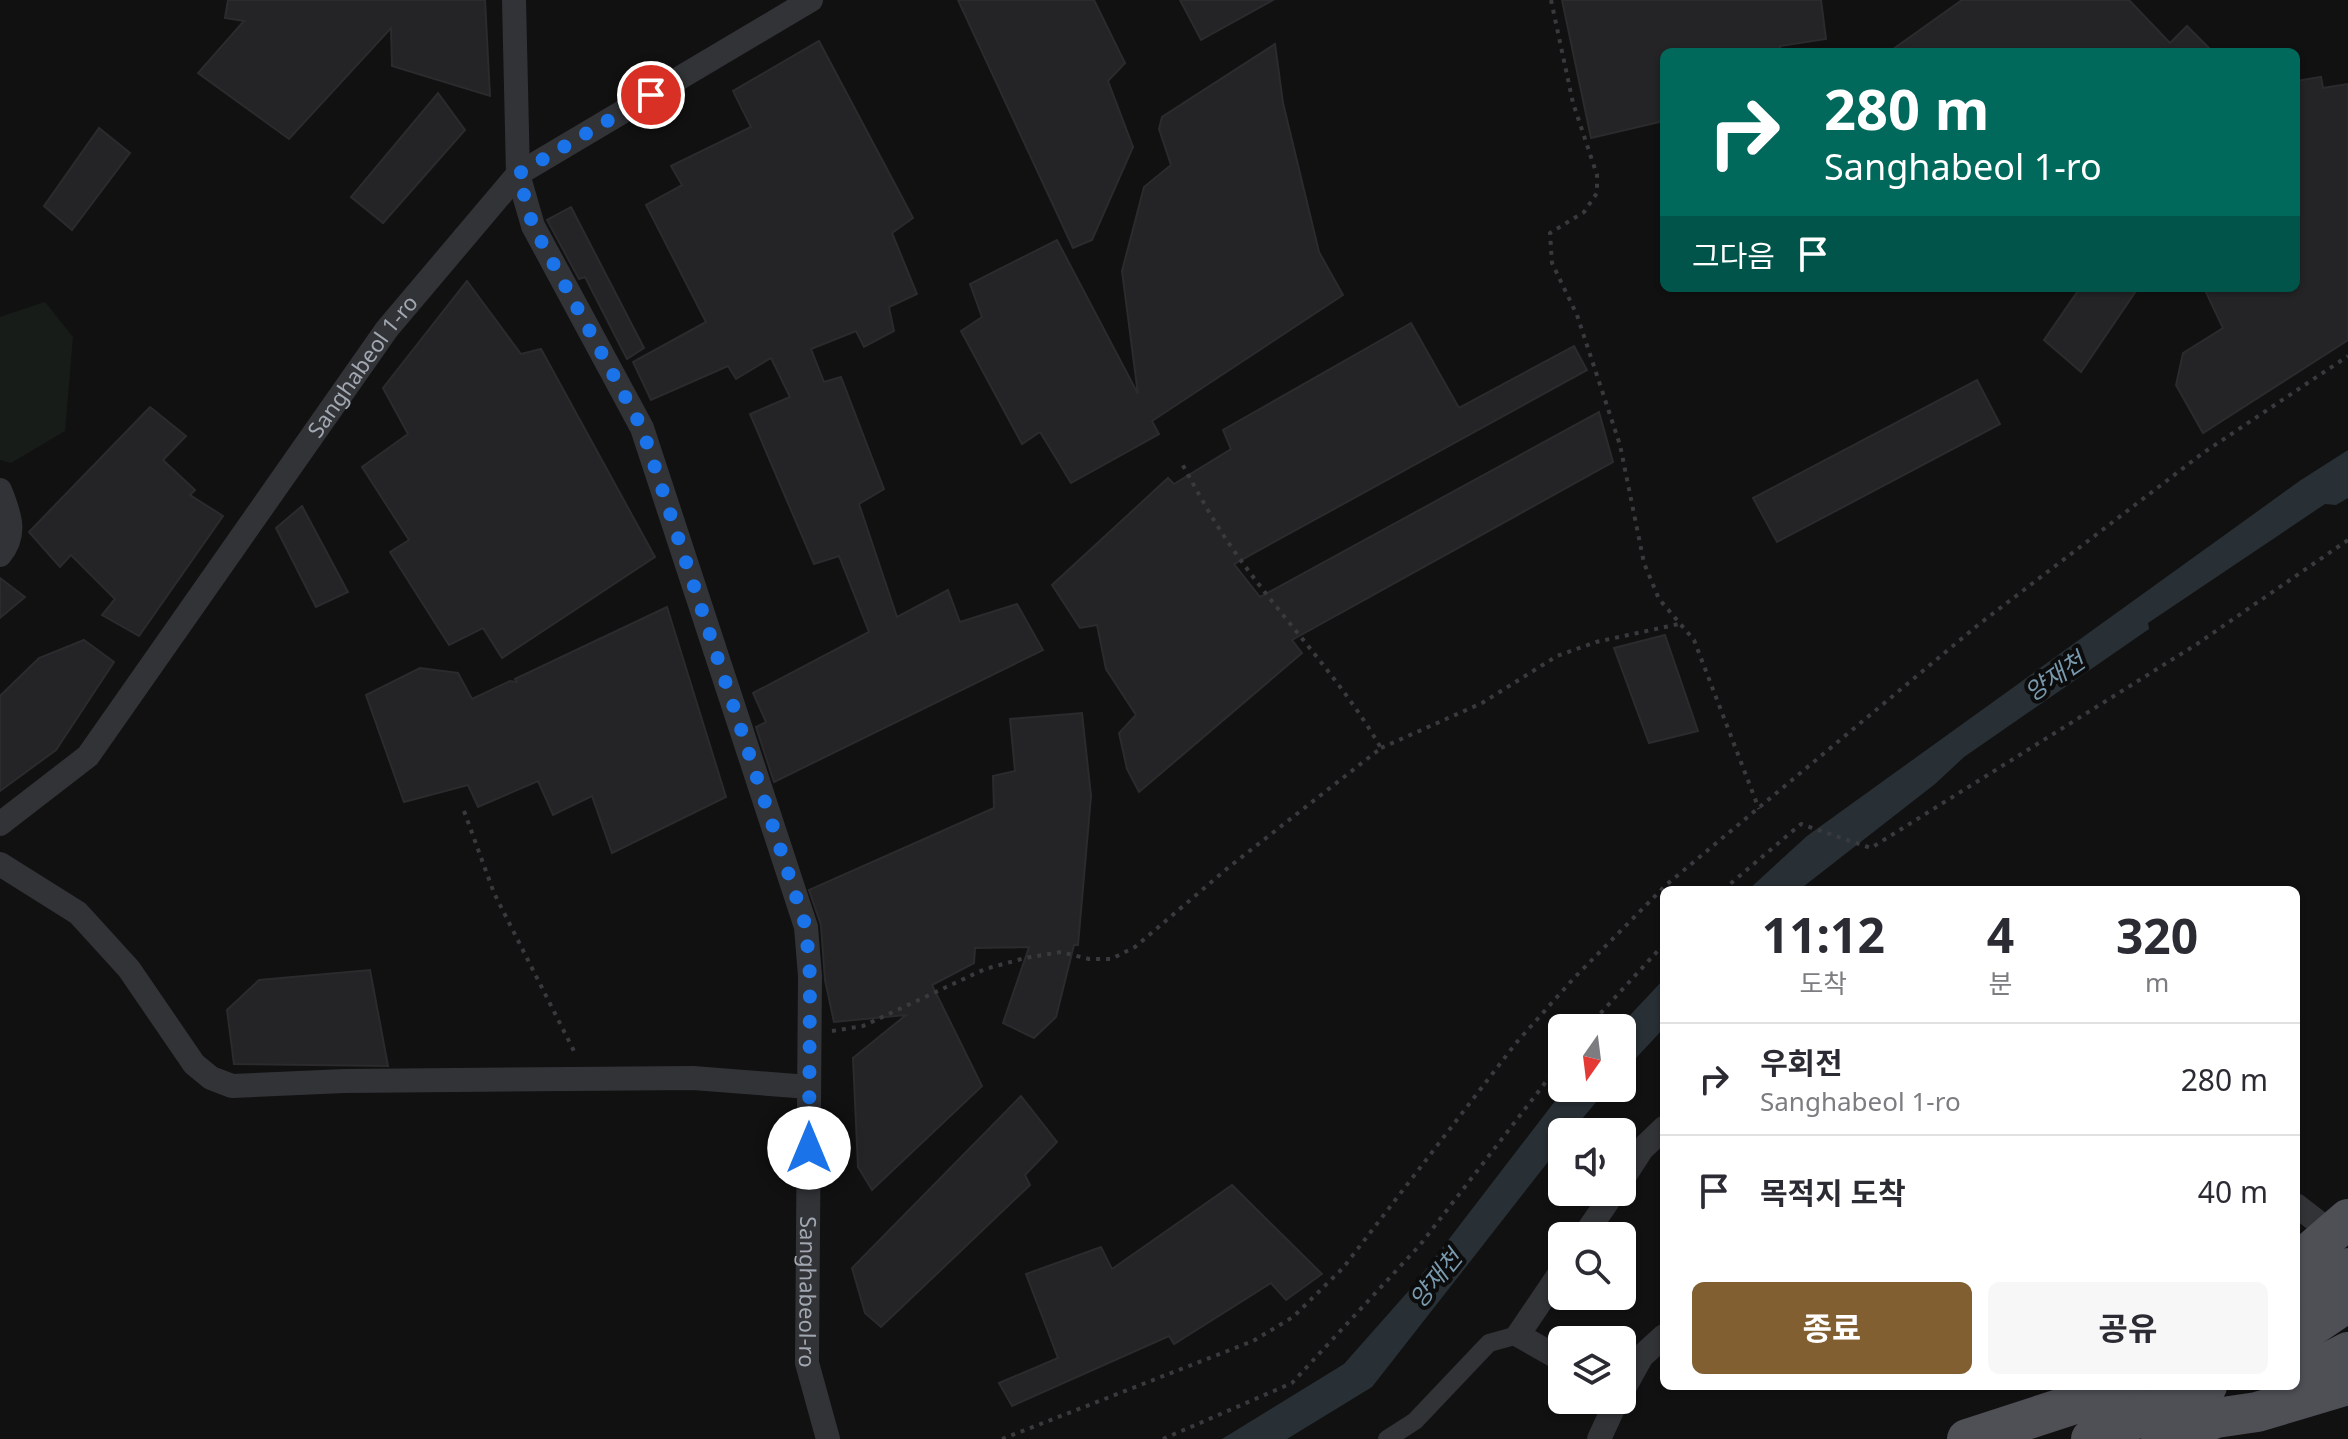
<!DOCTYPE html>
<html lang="ko">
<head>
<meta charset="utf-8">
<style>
	body { margin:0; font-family:"Noto Sans","Noto Sans KR",sans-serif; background:#f7f7f7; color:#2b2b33; height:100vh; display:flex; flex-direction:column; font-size:30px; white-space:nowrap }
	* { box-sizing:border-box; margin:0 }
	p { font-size:26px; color:#7c7c81 }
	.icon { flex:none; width:44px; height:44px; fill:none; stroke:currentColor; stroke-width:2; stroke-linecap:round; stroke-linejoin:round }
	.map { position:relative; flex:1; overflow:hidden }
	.details { position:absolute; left:1660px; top:886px; width:640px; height:504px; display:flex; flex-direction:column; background:#fff; border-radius:12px; box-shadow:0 2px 6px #0004 }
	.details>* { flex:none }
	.hud { position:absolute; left:1660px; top:48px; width:640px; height:244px; border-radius:12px; box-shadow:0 2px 6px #0004; background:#00695c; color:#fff; overflow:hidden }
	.needle { width:52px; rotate:194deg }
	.fabs { position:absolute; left:1548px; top:1014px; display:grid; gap:16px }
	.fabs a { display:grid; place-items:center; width:88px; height:88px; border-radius:12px; background:#fff; box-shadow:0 2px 6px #0004; font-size:40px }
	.pin { position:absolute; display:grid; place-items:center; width:68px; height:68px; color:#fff; margin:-34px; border:4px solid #fff; border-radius:50%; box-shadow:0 2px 8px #0007 }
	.me { position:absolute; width:88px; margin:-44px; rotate:0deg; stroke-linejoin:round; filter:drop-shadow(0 0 6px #0008) }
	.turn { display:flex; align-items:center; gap:28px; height:168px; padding:0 32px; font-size:36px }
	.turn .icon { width:104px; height:104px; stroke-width:2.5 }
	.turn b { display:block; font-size:56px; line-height:68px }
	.then { display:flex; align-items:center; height:76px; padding:0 32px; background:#0003; gap:16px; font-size:30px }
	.eta { display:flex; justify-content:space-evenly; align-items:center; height:136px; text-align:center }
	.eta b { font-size:48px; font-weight:700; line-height:56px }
	.cta { display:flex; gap:16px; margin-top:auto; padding:16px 32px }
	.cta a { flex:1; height:92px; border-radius:12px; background:#825f31; color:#fff; font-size:32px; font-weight:700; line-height:92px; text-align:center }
	.cta a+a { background:#f7f7f7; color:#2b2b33 }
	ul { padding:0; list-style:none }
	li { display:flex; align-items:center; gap:24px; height:112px; padding:0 32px; border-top:2px solid #e1e1e2 }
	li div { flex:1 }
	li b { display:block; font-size:30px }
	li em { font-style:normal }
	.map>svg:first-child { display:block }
	.green { fill:#171c18 }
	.water { fill:#283035 }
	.building { fill:#242426; stroke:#2b2b2e; stroke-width:2 }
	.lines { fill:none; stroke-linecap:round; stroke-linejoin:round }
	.path { stroke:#383a3e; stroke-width:4; stroke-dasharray:4 6; stroke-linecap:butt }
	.pedestrian { stroke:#323337; stroke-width:18 }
	.minor { stroke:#323337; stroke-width:24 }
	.primary { stroke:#4e5056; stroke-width:40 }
	.route { stroke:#1a73e8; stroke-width:14; stroke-dasharray:0 25.2 }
	.labels { text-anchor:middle; stroke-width:8; stroke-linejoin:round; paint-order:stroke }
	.street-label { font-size:22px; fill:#a2a8b2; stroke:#0c0c0d }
	.water-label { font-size:24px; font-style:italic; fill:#7999ad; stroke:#0c0c0d }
</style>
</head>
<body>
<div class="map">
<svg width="2348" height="1439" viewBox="0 0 2348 1439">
	<rect width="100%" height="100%" fill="#111112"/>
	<path class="green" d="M 45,302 L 73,337 L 65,431 L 11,463 L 0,460 L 0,317 Z"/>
	<g class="water">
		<path d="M 2348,450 L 2348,498 L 2336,505 L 2325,504 L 2148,623 L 2149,629 L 1964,757 L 1935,784 L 1799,890 L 1748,890 L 1807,836 L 2301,480 Z"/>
		<path d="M 1664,979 L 1664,1028 L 1622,1073 L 1622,1028 L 1618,1028 Z"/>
		<path d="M 1565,1088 L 1608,1088 L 1571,1132 L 1562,1132 L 1562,1144 L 1372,1387 L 1287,1439 L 1222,1439 L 1344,1364 L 1413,1286 Z"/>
	</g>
	<g class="building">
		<path d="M 228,0 L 485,0 L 490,96 L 392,66 L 391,28 L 289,139 L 198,73 L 244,21 L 225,18 Z"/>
		<path d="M 958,0 L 1094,0 L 1125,63 L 1108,81 L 1133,147 L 1092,240 L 1073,248 Z"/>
		<path d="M 1180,0 L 1273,0 L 1201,40 Z"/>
		<path d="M 1562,0 L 1821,0 L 1826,39 L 1780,46 L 1781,52 L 1664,52 L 1664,121 L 1591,138 Z"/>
		<path d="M 1962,0 L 2129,0 L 2170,43 L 2187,26 L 2213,52 L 1889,52 Z"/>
		<path d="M 819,41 L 913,218 L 892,233 L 917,294 L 889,307 L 894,331 L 864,347 L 856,331 L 811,349 L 824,382 L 841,377 L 884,489 L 859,504 L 897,617 L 948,590 L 960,622 L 1017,604 L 1043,650 L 774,782 L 756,727 L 766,722 L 753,693 L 869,632 L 839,556 L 814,564 L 750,414 L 790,397 L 771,358 L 736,379 L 728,366 L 651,400 L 633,362 L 706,322 L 646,205 L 682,185 L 671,166 L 751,127 L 733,91 Z"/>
		<path d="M 1275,44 L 1283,103 L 1319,252 L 1343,295 L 1152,421 L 1159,434 L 1071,483 L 1040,432 L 1022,444 L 961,331 L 982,317 L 970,284 L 1057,240 L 1138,394 L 1122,271 L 1144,187 L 1171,165 L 1159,129 L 1162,117 Z"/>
		<path d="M 2321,77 L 2323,88 L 2348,84 L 2348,340 L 2203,433 L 2176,385 L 2183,353 L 2223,328 L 2204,288 L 2296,288 L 2296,81 Z"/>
		<path d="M 438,93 L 465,130 L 383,223 L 351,197 Z"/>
		<path d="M 99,128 L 130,153 L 72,230 L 44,206 Z"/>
		<path d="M 571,207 L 644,348 L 627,359 L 585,277 L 579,279 L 547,220 Z"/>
		<path d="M 467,281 L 521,354 L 541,349 L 655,557 L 502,658 L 483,628 L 449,645 L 390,552 L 409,540 L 362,467 L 408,434 L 383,388 Z"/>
		<path d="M 2080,288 L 2138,288 L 2081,372 L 2044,340 Z"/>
		<path d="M 1411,323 L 1459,408 L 1574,346 L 1587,370 L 1234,564 L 1260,597 L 1599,412 L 1613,462 L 1292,640 L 1302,653 L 1139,792 L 1127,769 L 1119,733 L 1136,715 L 1106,669 L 1097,625 L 1080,628 L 1052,585 L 1168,478 L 1174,484 L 1231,449 L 1223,430 Z"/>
		<path d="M 1977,380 L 2000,424 L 1777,542 L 1753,498 Z"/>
		<path d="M 150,407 L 186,436 L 163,460 L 195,490 L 190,495 L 223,516 L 139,636 L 102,615 L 115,599 L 71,555 L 60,567 L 29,532 Z"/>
		<path d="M 302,506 L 348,592 L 316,607 L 276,528 Z"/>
		<path d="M 0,578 L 25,597 L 0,618 Z"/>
		<path d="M 667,607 L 726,797 L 612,853 L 592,796 L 553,815 L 538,781 L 478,807 L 468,785 L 404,802 L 366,695 L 420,668 L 458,673 L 472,699 L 510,681 L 517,682 L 515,679 Z"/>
		<path d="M 1665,635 L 1698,731 L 1649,743 L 1614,648 Z"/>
		<path d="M 84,640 L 114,662 L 56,750 L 0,791 L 0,696 L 39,658 Z"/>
		<path d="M 1082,713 L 1091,796 L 1078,945 L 1074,945 L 1056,1017 L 1034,1038 L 1003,1023 L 1029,947 L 975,948 L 974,963 L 932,985 L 982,1086 L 872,1190 L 858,1167 L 853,1058 L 906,1015 L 834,1022 L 825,980 L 821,925 L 809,890 L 994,808 L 993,776 L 1015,771 L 1010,719 Z"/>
		<path d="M 370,970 L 388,1066 L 234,1064 L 227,1010 L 259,980 Z"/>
		<path d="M 1021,1096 L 1057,1142 L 1025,1175 L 1030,1185 L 881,1327 L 865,1313 L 852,1268 Z"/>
		<path d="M 1232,1185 L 1322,1274 L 1286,1300 L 1271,1283 L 1174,1344 L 1169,1336 L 1012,1406 L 999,1383 L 1058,1358 L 1026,1274 L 1101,1247 L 1112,1269 Z"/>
	</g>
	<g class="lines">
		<g class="path">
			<path d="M 1551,0 L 1573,103 L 1597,175 L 1597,193 L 1584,212 L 1550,233 L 1552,263 L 1577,315 L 1620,445 L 1644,563 L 1659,599 L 1694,640 L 1759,809"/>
			<path d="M 1381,748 L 1482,703 L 1557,656 L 1596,642 L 1679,624"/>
			<path d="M 464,811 L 494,893 L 576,1055"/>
			<path d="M 1723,890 L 1801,824 L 1871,848 L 2197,644 L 2348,540"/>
			<path d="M 1587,1028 L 1664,944"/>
			<path d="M 832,1031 L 863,1026 L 985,969 L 1025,958 L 1061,952 L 1089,959 L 1111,959 L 1135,947 L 1229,867 L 1381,748 C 1337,672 1272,609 1224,536 C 1208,512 1195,487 1181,462"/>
			<path d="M 1002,1439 L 1253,1341 L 1293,1317 L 1343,1268 L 1516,1043 L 1574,978 L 1666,885 L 1978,625 L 2203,453 L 2348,356"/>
			<path d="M 1163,1439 L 1292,1383 L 1420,1245 L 1562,1061"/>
		</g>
		<path class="pedestrian" d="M 1387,1439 L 1415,1421 L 1489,1343 L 1518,1335"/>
		<g class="minor">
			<path id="s1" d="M 514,0 L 518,174 L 533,226 L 642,428 L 806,927 L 810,976 L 807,1363 L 828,1439"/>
			<path d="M 0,490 C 9,513 18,534 0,555"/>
			<path id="s2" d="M 0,824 L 88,756 L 387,329 L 518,174 L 811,0"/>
			<path d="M 0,864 L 78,913 L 129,969 L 194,1064 L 211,1078 L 232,1086 L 344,1081 L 693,1078 L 809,1087"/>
			<path d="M 1622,1180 L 1642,1149 L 1664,1128"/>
			<path d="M 2296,1205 L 2332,1233"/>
			<path d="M 1584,1236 L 1614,1192"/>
			<path d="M 1562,1270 L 1518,1335 L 1562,1360"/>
			<path d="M 1622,1392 L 1642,1356 L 1664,1336"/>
			<path d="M 1599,1439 L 1617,1400"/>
		</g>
		<g class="primary">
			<path d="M 2296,1264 L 2348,1219"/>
			<path d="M 2296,1304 L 2348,1268"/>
			<path d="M 2296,1337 L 2348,1302"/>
			<path d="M 2296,1379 L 2348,1352"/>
			<path d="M 1967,1439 L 2130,1386"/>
			<path d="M 2091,1439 L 2207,1386"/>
			<path d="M 2161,1439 L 2216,1418 L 2257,1412 L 2348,1385"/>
		</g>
	</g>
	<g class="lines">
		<path class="route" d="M 651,95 L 518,174 L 533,226 L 642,428 L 806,927 L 810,976 L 809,1148"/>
	</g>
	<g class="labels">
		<g class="street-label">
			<text dy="8" stroke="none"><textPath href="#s2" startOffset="588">Sanghabeol 1-ro</textPath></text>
			<text dy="8" stroke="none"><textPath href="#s1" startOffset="1348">Sanghabeol-ro</textPath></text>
		</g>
		<g class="water-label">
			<text transform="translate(2055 677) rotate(-34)" y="8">양재천</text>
			<text transform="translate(1436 1279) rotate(-51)" y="8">양재천</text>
		</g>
	</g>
</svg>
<div class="fabs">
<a><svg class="needle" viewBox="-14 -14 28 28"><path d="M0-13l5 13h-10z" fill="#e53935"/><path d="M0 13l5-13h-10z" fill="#7c7c81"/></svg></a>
<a><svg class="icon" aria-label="sound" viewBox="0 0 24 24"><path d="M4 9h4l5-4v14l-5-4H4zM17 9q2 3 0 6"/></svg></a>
<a><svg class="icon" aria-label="search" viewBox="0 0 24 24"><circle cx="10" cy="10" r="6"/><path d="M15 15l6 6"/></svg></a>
<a><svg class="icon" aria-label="layers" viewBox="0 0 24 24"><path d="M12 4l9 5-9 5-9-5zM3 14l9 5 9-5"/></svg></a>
</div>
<div class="pin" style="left:651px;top:95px;background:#d93025"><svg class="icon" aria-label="arrive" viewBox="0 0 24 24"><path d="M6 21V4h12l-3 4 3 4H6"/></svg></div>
<svg class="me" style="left:809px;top:1148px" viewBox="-20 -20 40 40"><circle r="19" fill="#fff"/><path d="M0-13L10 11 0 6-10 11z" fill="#1a73e8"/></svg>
<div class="hud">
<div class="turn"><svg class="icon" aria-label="right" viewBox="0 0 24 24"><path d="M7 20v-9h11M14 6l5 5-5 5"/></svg><div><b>280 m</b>Sanghabeol 1-ro</div></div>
<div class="then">그다음<svg class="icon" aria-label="arrive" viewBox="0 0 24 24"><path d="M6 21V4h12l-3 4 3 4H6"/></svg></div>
</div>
<section class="details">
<div class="eta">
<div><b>11:12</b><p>도착</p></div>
<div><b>4</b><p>분</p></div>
<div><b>320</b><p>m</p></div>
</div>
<ul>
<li><svg class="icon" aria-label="right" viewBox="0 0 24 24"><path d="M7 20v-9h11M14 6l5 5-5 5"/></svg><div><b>우회전</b><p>Sanghabeol 1-ro</p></div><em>280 m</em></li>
<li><svg class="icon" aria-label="arrive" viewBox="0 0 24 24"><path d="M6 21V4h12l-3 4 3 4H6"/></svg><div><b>목적지 도착</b></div><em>40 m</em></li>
</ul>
<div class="cta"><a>종료</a><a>공유</a></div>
</section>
</div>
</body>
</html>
